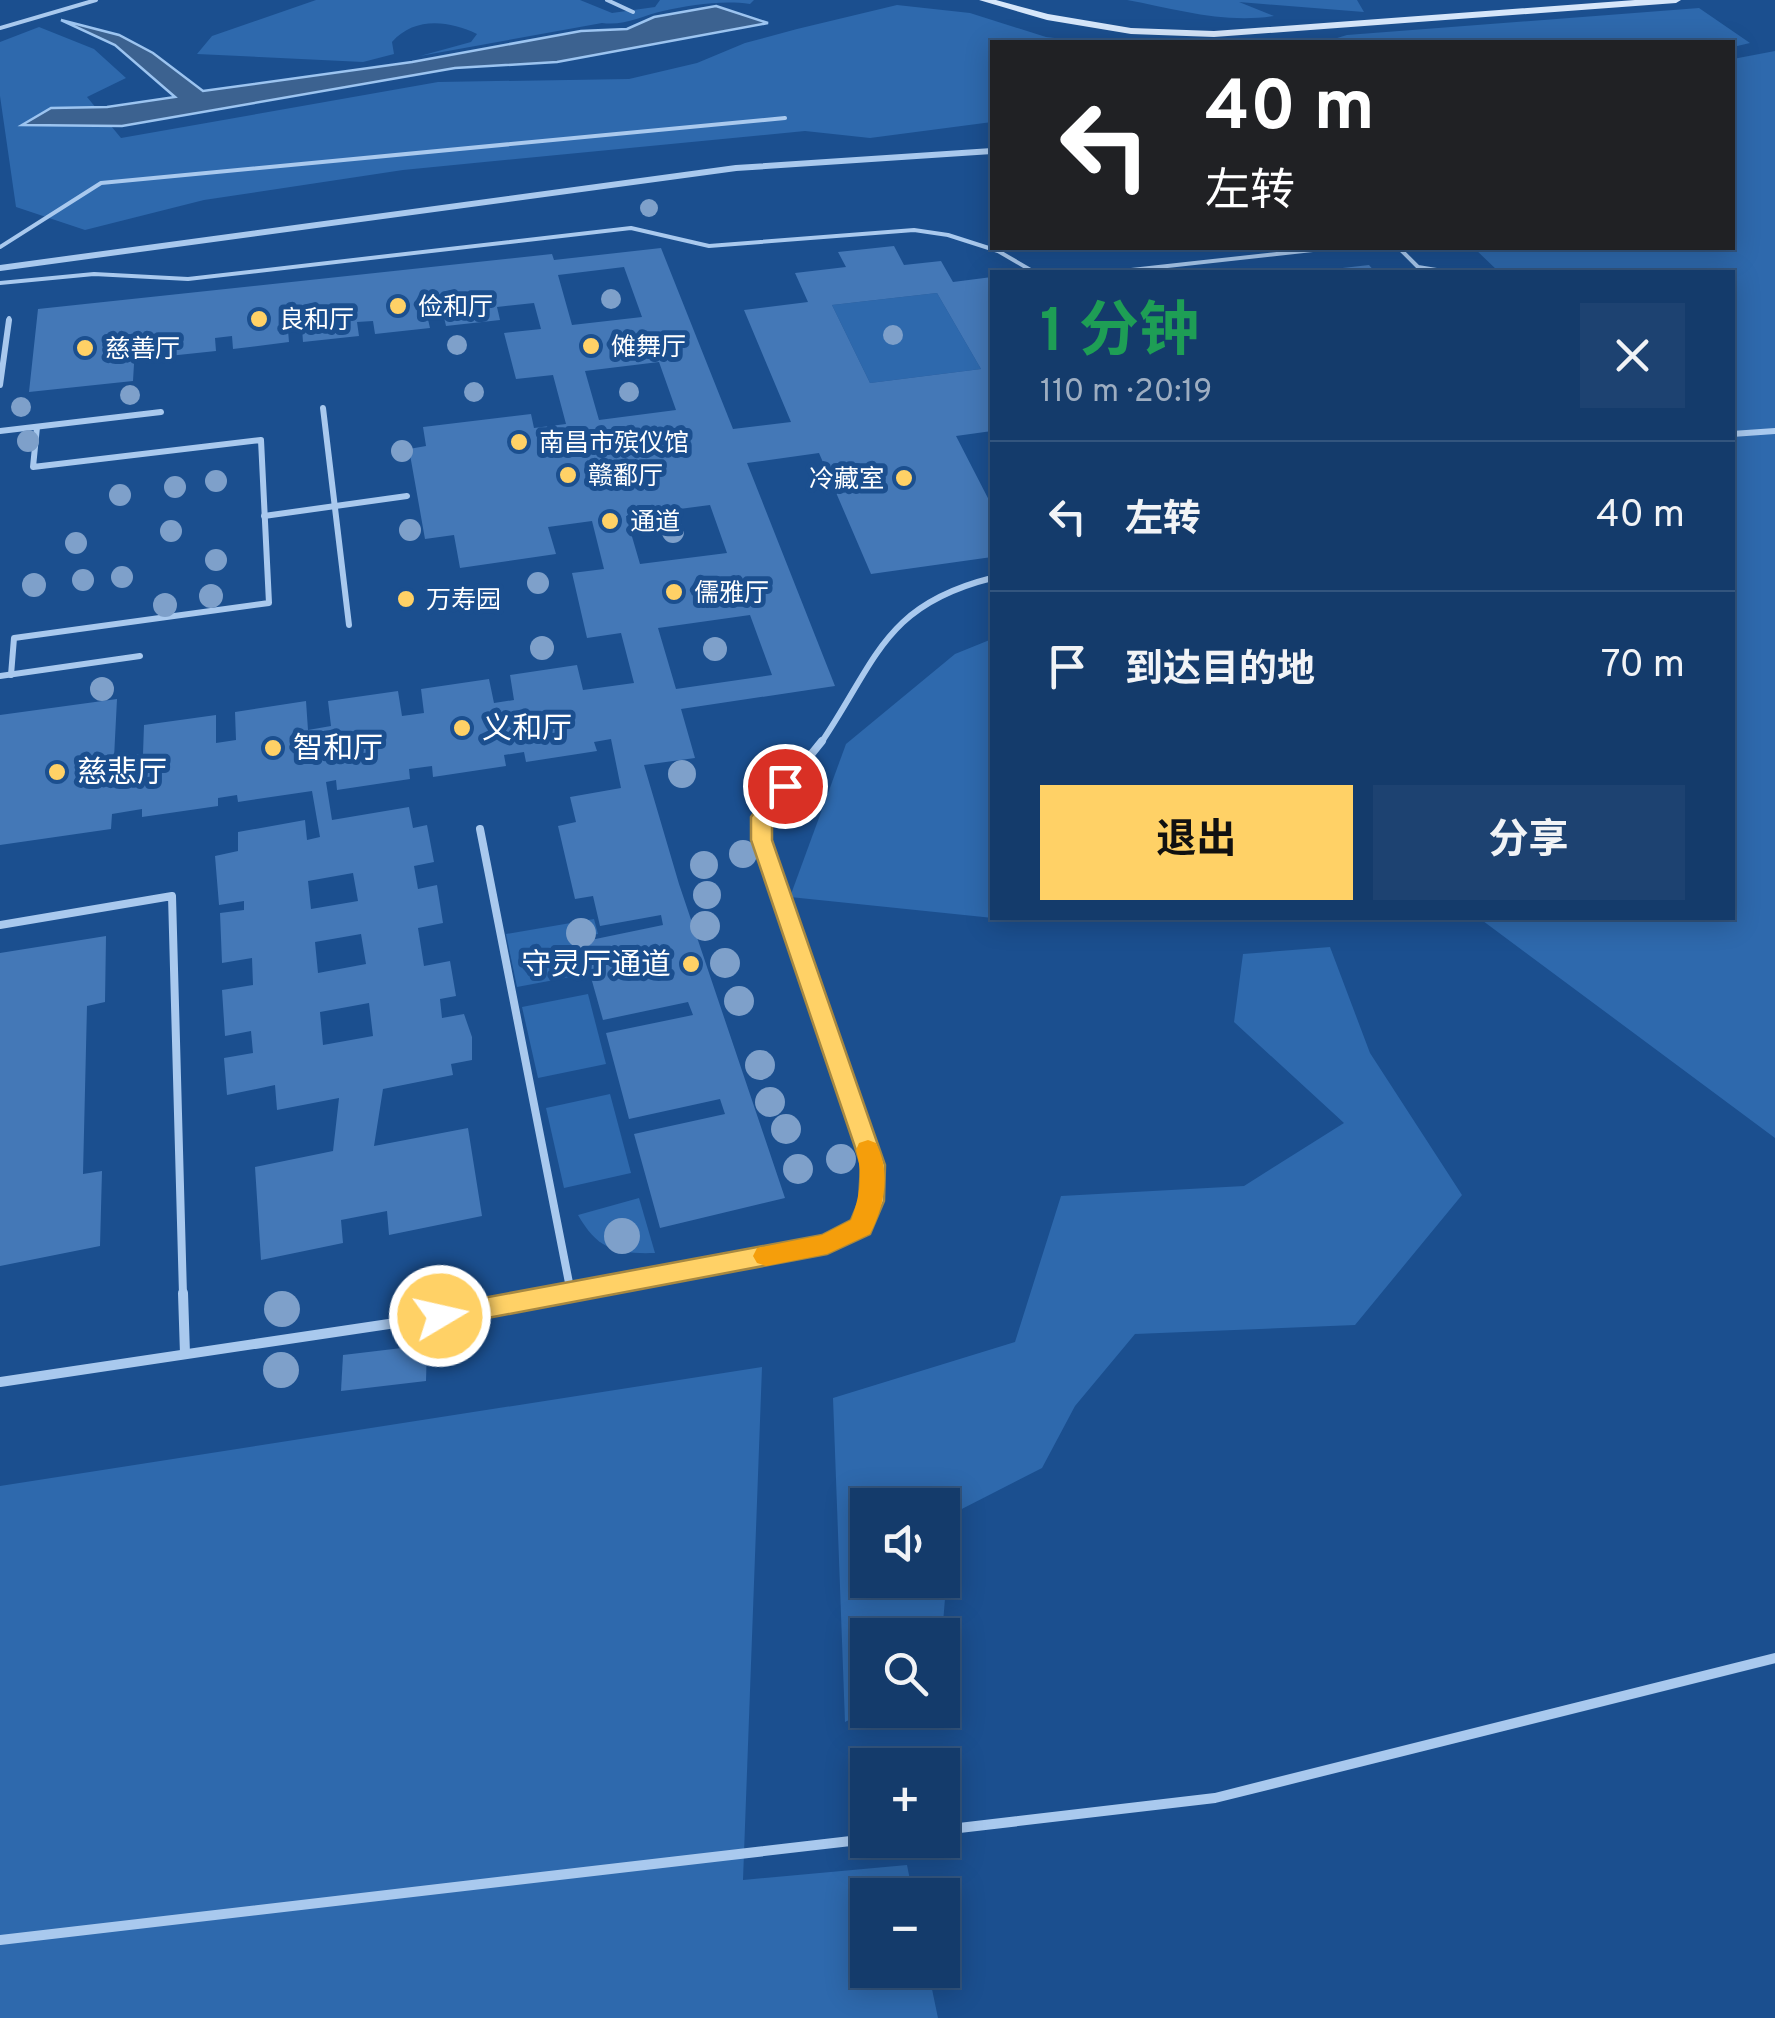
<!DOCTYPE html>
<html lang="zh">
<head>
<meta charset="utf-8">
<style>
	body { margin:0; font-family:Overpass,"Noto Sans SC",sans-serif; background:#1d4271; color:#f1f3f6; height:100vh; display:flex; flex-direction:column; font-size:38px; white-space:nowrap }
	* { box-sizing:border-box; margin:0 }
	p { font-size:32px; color:#9dadc1 }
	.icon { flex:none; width:55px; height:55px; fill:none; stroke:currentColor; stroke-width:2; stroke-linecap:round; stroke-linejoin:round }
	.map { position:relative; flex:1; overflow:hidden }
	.panel { position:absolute; left:990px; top:270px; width:745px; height:650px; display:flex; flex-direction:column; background:#143b6b; border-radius:0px; box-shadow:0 5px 25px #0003,0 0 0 2px #33557e }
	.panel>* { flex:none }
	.hud { position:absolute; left:990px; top:40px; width:745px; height:210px; border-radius:0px; box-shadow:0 5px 25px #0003,0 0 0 2px #33557e; background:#202124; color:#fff; overflow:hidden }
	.tools { position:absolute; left:850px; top:1488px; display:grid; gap:20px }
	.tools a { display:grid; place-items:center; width:110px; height:110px; border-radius:0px; background:#143b6b; box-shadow:0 5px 25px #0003,0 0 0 2px #33557e; font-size:50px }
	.pin { position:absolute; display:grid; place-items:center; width:85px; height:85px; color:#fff; margin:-42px; border:5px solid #fff; border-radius:50%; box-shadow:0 2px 10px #0007 }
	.me { position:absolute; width:110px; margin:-55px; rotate:81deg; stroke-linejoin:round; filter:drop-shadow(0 0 8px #0008) }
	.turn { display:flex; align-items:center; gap:35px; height:210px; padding:0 50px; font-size:45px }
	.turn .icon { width:130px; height:130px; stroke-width:2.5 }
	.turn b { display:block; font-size:70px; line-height:85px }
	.round { display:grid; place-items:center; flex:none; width:105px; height:105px; border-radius:0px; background:#1d4271 }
	.headline { display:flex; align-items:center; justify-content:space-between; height:170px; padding:0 50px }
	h1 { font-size:60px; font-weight:700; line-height:75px; color:#1e9e55 }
	.cta { display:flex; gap:20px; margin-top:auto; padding:20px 50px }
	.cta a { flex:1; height:115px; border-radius:0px; background:#ffd166; color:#111; font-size:40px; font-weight:700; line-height:115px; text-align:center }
	.cta a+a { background:#1d4271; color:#f1f3f6 }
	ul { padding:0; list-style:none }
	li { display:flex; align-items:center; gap:30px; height:150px; padding:0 50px; border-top:2px solid #33557e }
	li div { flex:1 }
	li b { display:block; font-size:38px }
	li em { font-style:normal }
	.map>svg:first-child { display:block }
	.green { fill:#2e69ad; fill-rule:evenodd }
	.water { fill:#3c6290; stroke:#9cc4f0; stroke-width:2.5 }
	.building { fill:#4478b7; fill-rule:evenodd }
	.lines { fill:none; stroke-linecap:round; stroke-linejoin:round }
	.lane-far3 { stroke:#a9c9ee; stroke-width:4 }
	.lane-far2 { stroke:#a9c9ee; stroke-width:6 }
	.lane-far1 { stroke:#a9c9ee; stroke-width:8 }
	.lane { stroke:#a9c9ee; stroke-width:10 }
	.street { stroke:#a9c9ee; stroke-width:6 }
	.secondary { fill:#d6e6fa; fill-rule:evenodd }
	.tree { fill:#7ea0ca }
	.route { fill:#ffd166; stroke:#a68842; stroke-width:2.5 }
	.slow { fill:#f59e0b }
	.poi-dot { fill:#ffd166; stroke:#1b4f8f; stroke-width:4 }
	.labels { text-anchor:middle; stroke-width:10; stroke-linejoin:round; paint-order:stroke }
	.far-poi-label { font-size:25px; fill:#fff; stroke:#1b4f8f; text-anchor:start }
	.poi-label { font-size:30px; fill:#fff; stroke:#1b4f8f; text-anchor:start }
</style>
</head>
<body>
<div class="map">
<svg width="1775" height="2018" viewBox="0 0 1775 2018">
	<rect width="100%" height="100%" fill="#1b4f8f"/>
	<g class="green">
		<path d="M 316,0 L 580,0 L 612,13 L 655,7 L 660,0 L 754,0 L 750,4 C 722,0 691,5 663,11 C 641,16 625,26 602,23 L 420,56 L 471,42 L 477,34 C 448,20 414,17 392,42 L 394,54 L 363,62 L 197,54 L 212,36 Z"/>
		<path d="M 1127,0 L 1357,0 L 1364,12 L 1239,2 L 1274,16 C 1224,24 1176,9 1127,0 Z"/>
		<path d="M 897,5 L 970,13 L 1046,37 L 1089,42 L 992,42 L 992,122 L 870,138 L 805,131 L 403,170 L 204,200 L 85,230 L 16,207 L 0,96 L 0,42 L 39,27 L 94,49 L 126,78 L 87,97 L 121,138 L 438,82 L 629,79 L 697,63 L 745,43 L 797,29 Z"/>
		<path d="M 1699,8 L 1750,43 L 1733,47 L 1732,42 L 1324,42 L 1347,35 Z"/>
		<path d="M 1775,51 L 1775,1138 L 1479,918 L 1732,918 L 1732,272 L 1499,272 L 1474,248 L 1732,248 L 1733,59 Z"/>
		<path d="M 937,293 L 981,369 L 870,383 L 832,305 Z"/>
		<path d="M 992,639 L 993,918 L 790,897 L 846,744 L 955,654 Z"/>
		<path d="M 594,919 L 598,934 L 578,938 L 586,974 L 517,987 L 506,934 Z"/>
		<path d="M 1330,947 L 1370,1053 L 1462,1195 L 1355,1325 L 1135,1334 L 1075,1406 L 1042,1468 L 952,1514 L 942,1635 L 868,1635 L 868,1710 L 845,1722 L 833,1398 L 1015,1342 L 1061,1196 L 1244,1186 L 1344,1123 L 1234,1022 L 1243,954 ZM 868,1505 L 942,1505 L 942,1580 L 868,1580 Z"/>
		<path d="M 588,994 L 606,1064 L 538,1078 L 522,1007 Z"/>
		<path d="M 610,1094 L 631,1173 L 564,1188 L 546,1108 Z"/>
		<path d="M 639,1198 L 655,1253 C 616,1254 598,1250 578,1215 Z"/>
		<path d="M 762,1367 L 743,1880 L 907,1865 L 913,1895 L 868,1895 L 868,1970 L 928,1970 L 938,2018 L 0,2018 L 0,1486 Z"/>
	</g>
	<path class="water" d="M 716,6 L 768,23 L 557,62 L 455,68 L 122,126 L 22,125 L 51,108 L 107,107 L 175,97 L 115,45 L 61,20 L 119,35 L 153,53 L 203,91 L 412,62 L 581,31 L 627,29 L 654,17 Z"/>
	<g class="building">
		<path d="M 894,246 L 904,265 L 941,261 L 953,282 L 992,277 L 992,431 L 956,436 L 992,506 L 992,557 L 871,574 L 819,453 L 747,463 L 835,686 L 681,709 L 695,758 L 644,765 L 679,884 L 785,1198 L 660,1228 L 634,1134 L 725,1114 L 720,1099 L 629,1119 L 606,1033 L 693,1015 L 688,1002 L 603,1020 L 581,942 L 663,925 L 661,915 L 600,926 L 593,896 L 575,899 L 558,826 L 576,822 L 570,797 L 621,788 L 611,739 L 594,742 L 597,751 L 526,762 L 524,752 L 504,755 L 506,766 L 433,777 L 432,766 L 409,769 L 410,779 L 337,790 L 336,780 L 326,782 L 332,820 L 409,807 L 413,828 L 427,825 L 434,862 L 414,866 L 418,889 L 437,885 L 443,923 L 418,928 L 424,966 L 450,961 L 456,996 L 440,999 L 442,1018 L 464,1014 L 472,1037 L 472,1060 L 451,1064 L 453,1075 L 383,1089 L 374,1146 L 468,1128 L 482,1216 L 389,1235 L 387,1211 L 341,1220 L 343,1243 L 261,1260 L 255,1167 L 333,1151 L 339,1098 L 277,1110 L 275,1085 L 227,1095 L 224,1058 L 253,1053 L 251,1031 L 225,1036 L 222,990 L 253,985 L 252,958 L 222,963 L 220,913 L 244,910 L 244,901 L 219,905 L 215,856 L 238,851 L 238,832 L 305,820 L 307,840 L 320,837 L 312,791 L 238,802 L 237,795 L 218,798 L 218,806 L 142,817 L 142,809 L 112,814 L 111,829 L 0,845 L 0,715 L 117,699 L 114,758 L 143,754 L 144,725 L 216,715 L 216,743 L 236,740 L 235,712 L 306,701 L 308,730 L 331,726 L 328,701 L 398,691 L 402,716 L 424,713 L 421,689 L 489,679 L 494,703 L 514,700 L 510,675 L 577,665 L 583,690 L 634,683 L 621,633 L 587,638 L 572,573 L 604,569 L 592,521 L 548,527 L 556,554 L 460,568 L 454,535 L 425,539 L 409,449 L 426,446 L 423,427 L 531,414 L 534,428 L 566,424 L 553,375 L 516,379 L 504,333 L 541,329 L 534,303 L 497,307 L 500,320 L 446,326 L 443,313 L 427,315 L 430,328 L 375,334 L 373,321 L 357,322 L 359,336 L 303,342 L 302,328 L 288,330 L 289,342 L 233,349 L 232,336 L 215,338 L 216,351 L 159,357 L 159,344 L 135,347 L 133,381 L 29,392 L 38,309 L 552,254 L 554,260 L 661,248 L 733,429 L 791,422 L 744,310 L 808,302 L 795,273 L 846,267 L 838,252 ZM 624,267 L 642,317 L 572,325 L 558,275 ZM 937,293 L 981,369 L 870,383 L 832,305 ZM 659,362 L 676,410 L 599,420 L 585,371 ZM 710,505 L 727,553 L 640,564 L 626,516 ZM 750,615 L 772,675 L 676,689 L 658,628 ZM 353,873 L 358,901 L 311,909 L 308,881 ZM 361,934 L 366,964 L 318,973 L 315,942 ZM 369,1003 L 373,1036 L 323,1045 L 320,1012 Z"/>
		<path d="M 1369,265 L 1375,272 L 1326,272 L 1325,270 Z"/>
		<path d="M 106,936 L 105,1002 L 87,1006 L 83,1174 L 102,1171 L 100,1246 L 0,1266 L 0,953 Z"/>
		<path d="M 427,1345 L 426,1381 L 341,1391 L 343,1355 Z"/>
	</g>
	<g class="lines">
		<g class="lane-far3">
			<path d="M 607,0 L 633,12"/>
			<path d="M 0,28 L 96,0"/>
			<path d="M 0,247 L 101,183 L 785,118"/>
			<path d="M 1393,248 L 1401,250 L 1418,267 L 1449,272"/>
			<path d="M 1113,272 L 1331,248"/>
			<path d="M 0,283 L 94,274 L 188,279 L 631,228 L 709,246 L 914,230 L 948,235 L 998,251 L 1034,272"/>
			<path d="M 8,322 L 9,318"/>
		</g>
		<g class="lane-far2">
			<path d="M 0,385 L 9,320"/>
			<path d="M 323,408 L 349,625"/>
			<path d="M 0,431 L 161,412"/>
			<path d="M 1732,434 L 1775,431"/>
			<path d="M 264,516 L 407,496"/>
			<path d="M 11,675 L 14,638 L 269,603 L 261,440 L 33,467 L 37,427"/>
			<path d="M 0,676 L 140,656"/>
			<path d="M 821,743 C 877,660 884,605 992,578"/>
		</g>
		<g class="lane-far1">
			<path d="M 480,829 L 571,1293"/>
			<path d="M 0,925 L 172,896 L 183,1295"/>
			<path d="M 558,1295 L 827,1244 L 861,1226 L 871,1201 L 873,1165 L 762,840 L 771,804 L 822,741"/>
		</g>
		<g class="lane">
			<path d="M 183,1293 L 185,1354"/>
			<path d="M 0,1382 L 476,1311 L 571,1293"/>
			<path d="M 942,1830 L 1215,1798 L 1775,1658"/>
			<path d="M 0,1940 L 868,1839"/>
		</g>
		<path class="street" d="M 0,268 L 736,168 L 992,151"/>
		<path class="secondary" d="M 979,0 L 996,0 L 1048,14 L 1131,28 L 1214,31 L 1635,0 L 1681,0 L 1676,3 L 1214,37 L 1131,34 L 1047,20 Z"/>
	</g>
	<g class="tree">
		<circle cx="649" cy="208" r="9"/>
		<circle cx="611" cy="299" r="10"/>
		<circle cx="893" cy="335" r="10"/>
		<circle cx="457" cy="345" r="10"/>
		<circle cx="474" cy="392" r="10"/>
		<circle cx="629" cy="392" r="10"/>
		<circle cx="130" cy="395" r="10"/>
		<circle cx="21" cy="407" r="10"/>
		<circle cx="28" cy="441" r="11"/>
		<circle cx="402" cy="451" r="11"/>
		<circle cx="216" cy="481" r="11"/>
		<circle cx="175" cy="487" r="11"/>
		<circle cx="120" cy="495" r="11"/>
		<circle cx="410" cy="530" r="11"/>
		<circle cx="171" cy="531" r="11"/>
		<circle cx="673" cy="532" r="11"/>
		<circle cx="76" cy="543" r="11"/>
		<circle cx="216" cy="560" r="11"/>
		<circle cx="122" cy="577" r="11"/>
		<circle cx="83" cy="580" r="11"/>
		<circle cx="538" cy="583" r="11"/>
		<circle cx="34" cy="585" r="12"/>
		<circle cx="211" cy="596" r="12"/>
		<circle cx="165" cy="605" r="12"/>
		<circle cx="542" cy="648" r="12"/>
		<circle cx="715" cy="649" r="12"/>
		<circle cx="102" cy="689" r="12"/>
		<circle cx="682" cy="774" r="14"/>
		<circle cx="743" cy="854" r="14"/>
		<circle cx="704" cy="865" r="14"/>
		<circle cx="707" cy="895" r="14"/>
		<circle cx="705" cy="926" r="15"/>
		<circle cx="581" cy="933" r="15"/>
		<circle cx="725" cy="963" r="15"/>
		<circle cx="739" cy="1001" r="15"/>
		<circle cx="760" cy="1065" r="15"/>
		<circle cx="770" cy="1102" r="15"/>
		<circle cx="786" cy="1129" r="15"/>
		<circle cx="841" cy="1159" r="15"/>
		<circle cx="798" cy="1169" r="15"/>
		<circle cx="622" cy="1236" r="18"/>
		<circle cx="282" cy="1309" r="18"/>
		<circle cx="281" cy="1370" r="18"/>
	</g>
	<path class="route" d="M 785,779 L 795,786 L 772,818 L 772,840 L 885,1165 L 884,1201 L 870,1234 L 827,1254 L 440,1327 L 431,1324 L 427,1316 L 431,1309 L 440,1306 L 822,1235 L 851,1220 L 859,1201 L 861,1165 L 751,840 L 751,817 L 778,781 Z"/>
	<path class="slow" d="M 868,1140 L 876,1143 C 891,1172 885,1205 870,1234 L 827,1254 L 766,1266 L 757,1263 L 753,1256 L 757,1248 L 822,1235 L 851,1220 C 860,1197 863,1173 856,1150 L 859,1143 Z"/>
	<g class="poi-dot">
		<circle cx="398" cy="306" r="10"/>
		<circle cx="259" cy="319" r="10"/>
		<circle cx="591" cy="346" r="10"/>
		<circle cx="85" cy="348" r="10"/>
		<circle cx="519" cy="442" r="10"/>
		<circle cx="568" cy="475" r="10"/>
		<circle cx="904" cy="478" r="10"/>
		<circle cx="610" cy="521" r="10"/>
		<circle cx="674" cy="592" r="10"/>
		<circle cx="406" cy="599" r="10"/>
		<circle cx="462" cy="728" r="10"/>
		<circle cx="273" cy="748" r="10"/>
		<circle cx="57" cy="772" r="10"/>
		<circle cx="691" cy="964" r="10"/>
	</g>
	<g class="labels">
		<g class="far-poi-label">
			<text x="418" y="315">俭和厅</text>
			<text x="279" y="328">良和厅</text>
			<text x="611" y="355">傩舞厅</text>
			<text x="105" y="357">慈善厅</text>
			<text x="539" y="451">南昌市殡仪馆</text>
			<text x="588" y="484">赣鄱厅</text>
			<text x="884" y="487" text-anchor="end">冷藏室</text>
			<text x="630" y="530">通道</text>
			<text x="694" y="601">儒雅厅</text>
			<text x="426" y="608">万寿园</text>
		</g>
		<g class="poi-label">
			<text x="482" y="738">义和厅</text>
			<text x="293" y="758">智和厅</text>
			<text x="77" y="782">慈悲厅</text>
			<text x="671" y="974" text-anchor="end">守灵厅通道</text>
		</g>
	</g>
</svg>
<div class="tools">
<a><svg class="icon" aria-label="sound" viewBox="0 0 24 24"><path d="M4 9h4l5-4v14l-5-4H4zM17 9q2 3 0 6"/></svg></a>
<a><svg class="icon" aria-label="search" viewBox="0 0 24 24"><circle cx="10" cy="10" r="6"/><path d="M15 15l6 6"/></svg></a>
<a>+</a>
<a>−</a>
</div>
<div class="pin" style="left:785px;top:786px;background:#d93025"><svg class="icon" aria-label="arrive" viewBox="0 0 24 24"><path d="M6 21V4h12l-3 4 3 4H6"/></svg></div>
<svg class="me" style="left:440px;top:1316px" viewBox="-20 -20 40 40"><circle r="17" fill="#ffd166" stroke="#fff" stroke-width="3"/><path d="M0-11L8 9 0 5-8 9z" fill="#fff"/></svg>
<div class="hud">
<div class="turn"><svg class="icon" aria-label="left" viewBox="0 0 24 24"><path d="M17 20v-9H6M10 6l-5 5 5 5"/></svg><div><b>40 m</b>左转</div></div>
</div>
<section class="panel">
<div class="headline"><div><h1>1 分钟</h1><p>110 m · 20:19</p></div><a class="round"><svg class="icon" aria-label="close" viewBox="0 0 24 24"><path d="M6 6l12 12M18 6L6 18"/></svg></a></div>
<ul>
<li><svg class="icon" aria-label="left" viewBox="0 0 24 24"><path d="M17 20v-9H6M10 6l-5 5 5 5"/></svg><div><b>左转</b></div><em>40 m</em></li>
<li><svg class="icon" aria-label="arrive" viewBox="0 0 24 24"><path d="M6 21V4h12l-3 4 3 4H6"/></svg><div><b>到达目的地</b></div><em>70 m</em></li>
</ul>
<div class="cta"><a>退出</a><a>分享</a></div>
</section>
</div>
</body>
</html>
